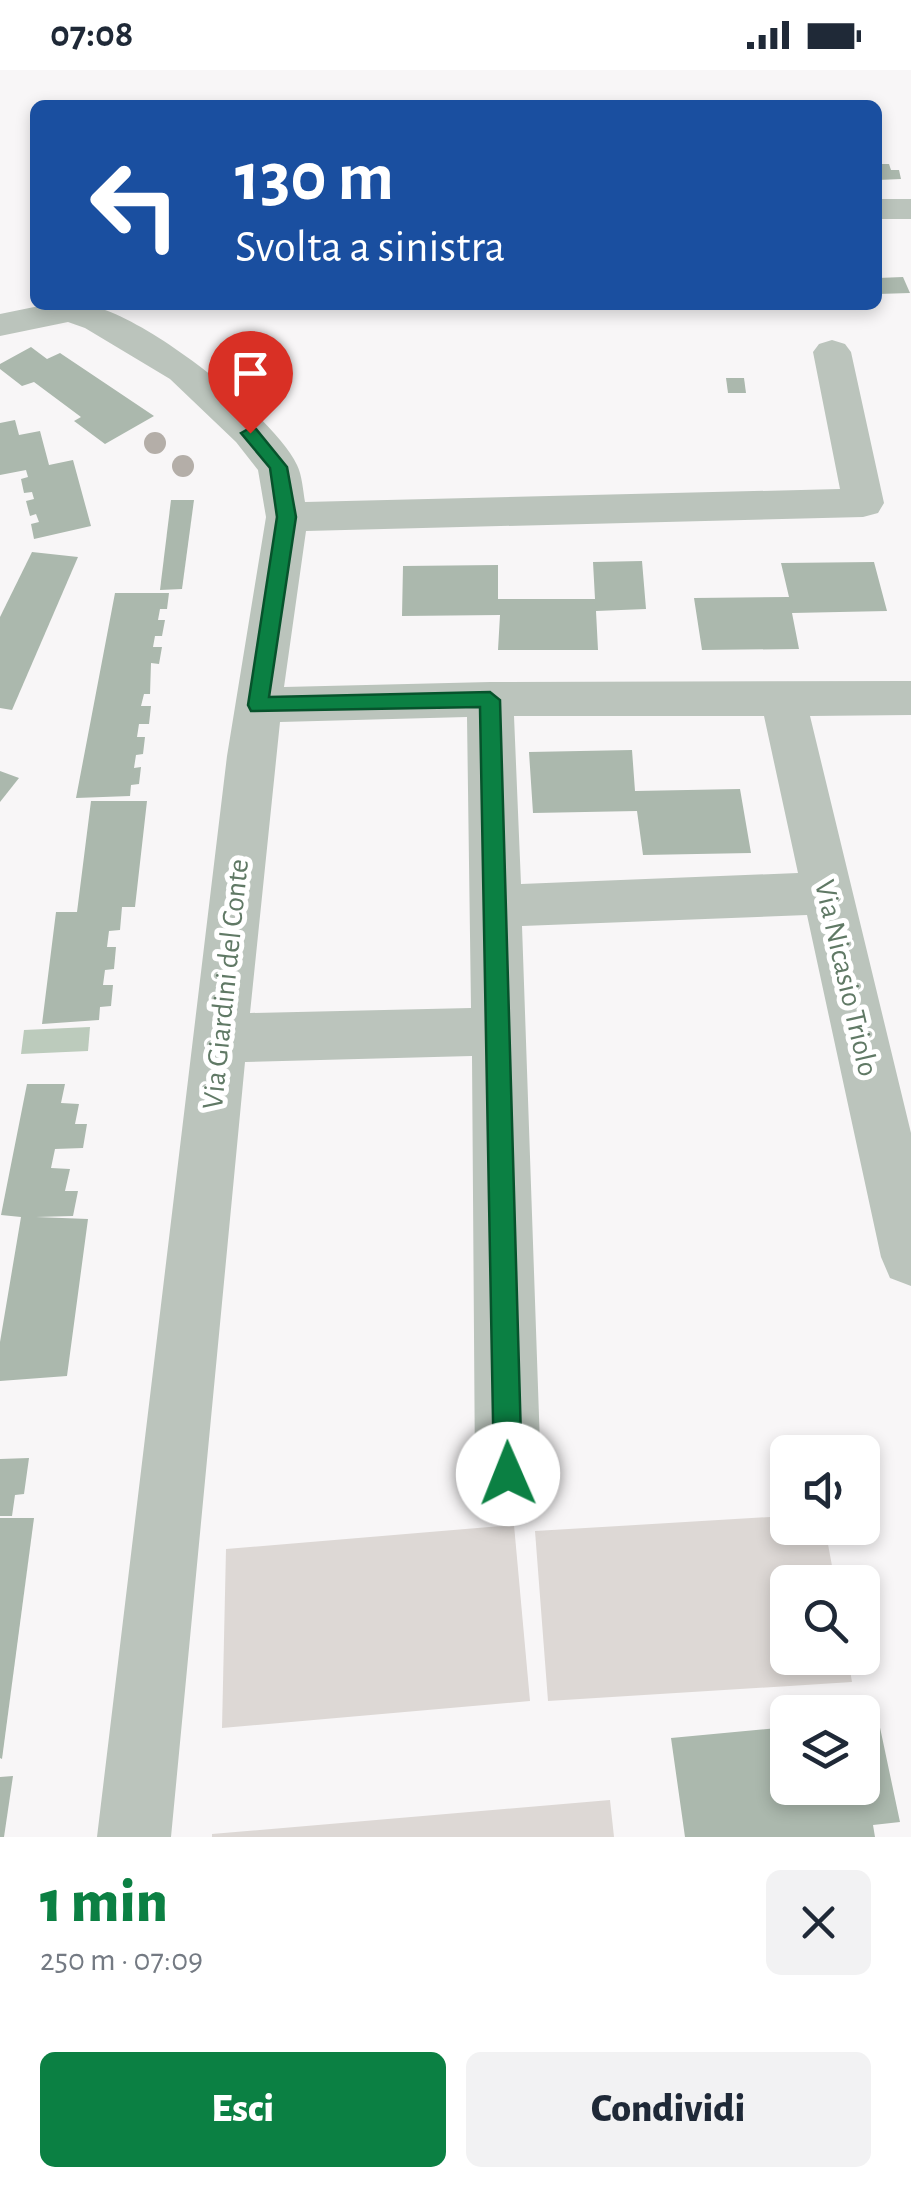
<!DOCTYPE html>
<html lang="it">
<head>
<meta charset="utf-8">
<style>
	body { margin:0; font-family:"Alegreya Sans",sans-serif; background:#f2f2f3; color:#1f2937; height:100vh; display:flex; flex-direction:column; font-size:38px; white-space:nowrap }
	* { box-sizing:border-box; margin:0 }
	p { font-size:32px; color:#747a83 }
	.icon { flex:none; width:55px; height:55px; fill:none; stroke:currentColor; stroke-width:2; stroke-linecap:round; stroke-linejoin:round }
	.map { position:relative; height:1767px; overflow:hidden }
	.details { display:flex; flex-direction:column; background:#fff; flex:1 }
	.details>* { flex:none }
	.hud { position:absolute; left:30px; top:30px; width:852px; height:210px; border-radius:15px; box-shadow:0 5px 15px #0003; background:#1a4fa0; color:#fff; overflow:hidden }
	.controls { position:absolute; left:770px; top:1365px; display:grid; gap:20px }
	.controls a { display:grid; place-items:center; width:110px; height:110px; border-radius:15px; background:#fff; box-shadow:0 5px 15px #0003; font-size:50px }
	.pin { position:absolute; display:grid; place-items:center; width:85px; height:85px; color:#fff; margin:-102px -42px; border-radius:50% 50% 50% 0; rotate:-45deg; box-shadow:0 0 10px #0007 }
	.pin .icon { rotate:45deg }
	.me { position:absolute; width:110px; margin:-55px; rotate:359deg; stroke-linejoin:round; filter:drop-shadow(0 0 8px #0008) }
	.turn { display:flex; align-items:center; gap:35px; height:210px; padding:0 40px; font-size:45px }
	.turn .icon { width:130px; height:130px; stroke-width:2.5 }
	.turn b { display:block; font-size:70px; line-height:85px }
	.round { display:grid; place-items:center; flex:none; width:105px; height:105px; border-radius:15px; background:#f2f2f3 }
	.headline { display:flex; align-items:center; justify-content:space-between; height:170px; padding:0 40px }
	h1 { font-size:60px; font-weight:800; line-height:75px; color:#0b8043 }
	.primary-button { display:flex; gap:20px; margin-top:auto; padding:20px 40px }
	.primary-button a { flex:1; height:115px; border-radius:15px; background:#0b8043; color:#fff; font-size:40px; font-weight:800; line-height:115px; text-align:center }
	.primary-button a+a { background:#f2f2f3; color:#1f2937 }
	.status { display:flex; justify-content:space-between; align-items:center; height:70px; padding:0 50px; background:#fff; direction:ltr }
	.status svg { height:28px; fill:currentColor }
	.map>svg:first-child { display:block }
	.green { fill:#ddd8d5 }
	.water { fill:#bccbbc }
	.building { fill:#abb8ad }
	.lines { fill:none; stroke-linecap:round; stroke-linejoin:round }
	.minor { fill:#bbc4bc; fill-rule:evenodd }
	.tree { fill:#b4aea8 }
	.route { fill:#0b8043; stroke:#07532c; stroke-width:2.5 }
	.labels { text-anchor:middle; stroke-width:10; stroke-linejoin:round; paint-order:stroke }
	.street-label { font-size:30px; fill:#607965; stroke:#fff }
</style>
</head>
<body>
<div class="status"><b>07:08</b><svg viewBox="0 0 49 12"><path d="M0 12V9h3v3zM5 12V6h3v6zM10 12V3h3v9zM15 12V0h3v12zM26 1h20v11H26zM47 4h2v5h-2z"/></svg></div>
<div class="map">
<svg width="911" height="1767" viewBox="0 0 911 1767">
	<rect width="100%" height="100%" fill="#f8f6f7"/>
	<g class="green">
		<path d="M 787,1446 L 788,1458 L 825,1458 L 835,1512 L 788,1512 L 788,1588 L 848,1588 L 852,1612 L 548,1631 L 535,1461 Z"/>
		<path d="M 514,1455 L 530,1631 L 222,1658 L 226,1479 Z"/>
		<path d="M 610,1730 L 614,1767 L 212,1767 L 212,1764 Z"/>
	</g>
	<path class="water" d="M 90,957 L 88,981 L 21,984 L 24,960 Z"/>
	<g class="building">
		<path d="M 878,94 L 889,94 L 891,100 L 899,100 L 901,109 L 878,110 Z"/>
		<path d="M 903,207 L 910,223 L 878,224 L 878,208 Z"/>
		<path d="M 31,277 L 47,289 L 60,283 L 154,346 L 105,374 L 74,351 L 81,347 L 34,312 L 22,316 L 0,299 L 0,294 Z"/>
		<path d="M 726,308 L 744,308 L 746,323 L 728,323 Z"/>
		<path d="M 15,350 L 19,365 L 40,361 L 49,395 L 73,390 L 91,456 L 34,469 L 31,454 L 39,452 L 36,444 L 30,446 L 26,431 L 34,429 L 32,422 L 24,423 L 21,409 L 28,407 L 26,400 L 0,405 L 0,353 Z"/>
		<path d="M 171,430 L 194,430 L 182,519 L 160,520 Z"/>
		<path d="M 32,482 L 78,487 L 12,640 L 0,638 L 0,547 Z"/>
		<path d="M 642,491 L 646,539 L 596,541 L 598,580 L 498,580 L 500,545 L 402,546 L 403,496 L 498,495 L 498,529 L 595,529 L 593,492 Z"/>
		<path d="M 874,492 L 887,541 L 792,543 L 799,579 L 702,580 L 694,528 L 789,527 L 781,493 Z"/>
		<path d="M 115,523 L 169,523 L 167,539 L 160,539 L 158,550 L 165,550 L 162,566 L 155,566 L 153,577 L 162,577 L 159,594 L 151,593 L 150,624 L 144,624 L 141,636 L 151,636 L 149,654 L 139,654 L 137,667 L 145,667 L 143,684 L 136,685 L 134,698 L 141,697 L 139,714 L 131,715 L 130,726 L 76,728 Z"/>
		<path d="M 632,680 L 635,721 L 740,719 L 751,783 L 643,785 L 637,741 L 533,743 L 529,682 Z"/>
		<path d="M 0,701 L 19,708 L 0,732 Z"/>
		<path d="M 91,731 L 147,731 L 135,837 L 122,837 L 120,860 L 109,861 L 107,877 L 116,877 L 114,899 L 105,900 L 103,915 L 113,915 L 111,936 L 100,937 L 99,950 L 42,954 L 56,842 L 77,842 Z"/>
		<path d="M 27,1014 L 65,1014 L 61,1033 L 79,1034 L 75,1054 L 87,1054 L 83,1078 L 55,1079 L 51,1098 L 70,1099 L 65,1121 L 78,1121 L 73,1146 L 36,1147 L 88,1149 L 67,1306 L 0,1311 L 0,1272 L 21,1147 L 1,1145 Z"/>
		<path d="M 29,1388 L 24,1424 L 15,1425 L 12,1446 L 0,1446 L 0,1389 Z"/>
		<path d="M 0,1448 L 34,1448 L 2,1689 L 0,1688 Z"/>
		<path d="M 878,1648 L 900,1752 L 873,1755 L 875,1767 L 685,1767 L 671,1668 L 788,1657 L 788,1718 L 862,1718 L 862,1649 Z"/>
		<path d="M 13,1706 L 4,1767 L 0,1767 L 0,1707 Z"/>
	</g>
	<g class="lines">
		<g class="minor">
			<rect x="878" y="129" width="33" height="20"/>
			<path d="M 44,235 C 59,235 76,233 91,236 C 145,246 273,345 297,395 C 302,405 303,420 305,432 L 840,419 L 813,282 L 819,274 L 832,270 L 845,274 L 851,282 L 884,433 L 878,443 L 863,447 L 306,461 L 284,617 L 490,612 L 911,611 L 911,645 L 810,646 L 911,1063 L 911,1216 L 890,1208 L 881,1187 L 807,845 L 522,856 L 541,1404 L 531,1427 L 508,1437 L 485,1427 L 475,1404 L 472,986 L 245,992 L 171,1767 L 97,1767 L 227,686 L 266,447 L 258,400 L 236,372 L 170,309 L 85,258 L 68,252 L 0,266 L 0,244 ZM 514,646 L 764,646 L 798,803 L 521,814 ZM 467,647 L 471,938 L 250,943 L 280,652 Z"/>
		</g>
	</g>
	<g class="tree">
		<circle cx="155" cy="373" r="11"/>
		<circle cx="183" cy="396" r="11"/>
	</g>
	<path class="route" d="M 250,358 L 256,359 L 287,397 L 296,447 L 269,627 L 490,622 L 500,630 L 522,1404 L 518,1414 L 508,1419 L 498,1414 L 494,1404 L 480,637 L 251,641 L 248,635 L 277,447 L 270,398 L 241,363 Z"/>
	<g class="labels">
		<g class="street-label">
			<text transform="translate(847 908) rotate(77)" y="10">Via Nicasio Triolo</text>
			<text transform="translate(225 914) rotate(-84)" y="10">Via Giardini del Conte</text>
		</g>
	</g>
</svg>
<div class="controls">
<a><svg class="icon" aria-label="sound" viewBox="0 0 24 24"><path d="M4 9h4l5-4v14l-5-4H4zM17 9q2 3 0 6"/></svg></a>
<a><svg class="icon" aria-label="search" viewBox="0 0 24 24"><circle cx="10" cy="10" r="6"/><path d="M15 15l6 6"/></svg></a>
<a><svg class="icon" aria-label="layers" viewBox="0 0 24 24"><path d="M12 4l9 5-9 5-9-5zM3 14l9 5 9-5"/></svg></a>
</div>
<div class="pin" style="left:250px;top:363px;background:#d93025"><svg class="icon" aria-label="arrive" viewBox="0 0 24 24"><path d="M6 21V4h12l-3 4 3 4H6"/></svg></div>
<svg class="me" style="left:508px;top:1404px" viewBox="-20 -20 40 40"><circle r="19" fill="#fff"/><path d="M0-13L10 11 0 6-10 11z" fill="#0b8043"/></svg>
<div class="hud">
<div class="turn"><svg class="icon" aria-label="left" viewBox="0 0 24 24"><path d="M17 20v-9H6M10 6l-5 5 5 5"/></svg><div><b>130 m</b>Svolta a sinistra</div></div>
</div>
</div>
<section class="details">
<div class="headline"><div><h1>1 min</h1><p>250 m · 07:09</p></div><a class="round"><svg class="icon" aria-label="close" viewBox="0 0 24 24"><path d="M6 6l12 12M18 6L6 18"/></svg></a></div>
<div class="primary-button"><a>Esci</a><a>Condividi</a></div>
</section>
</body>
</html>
